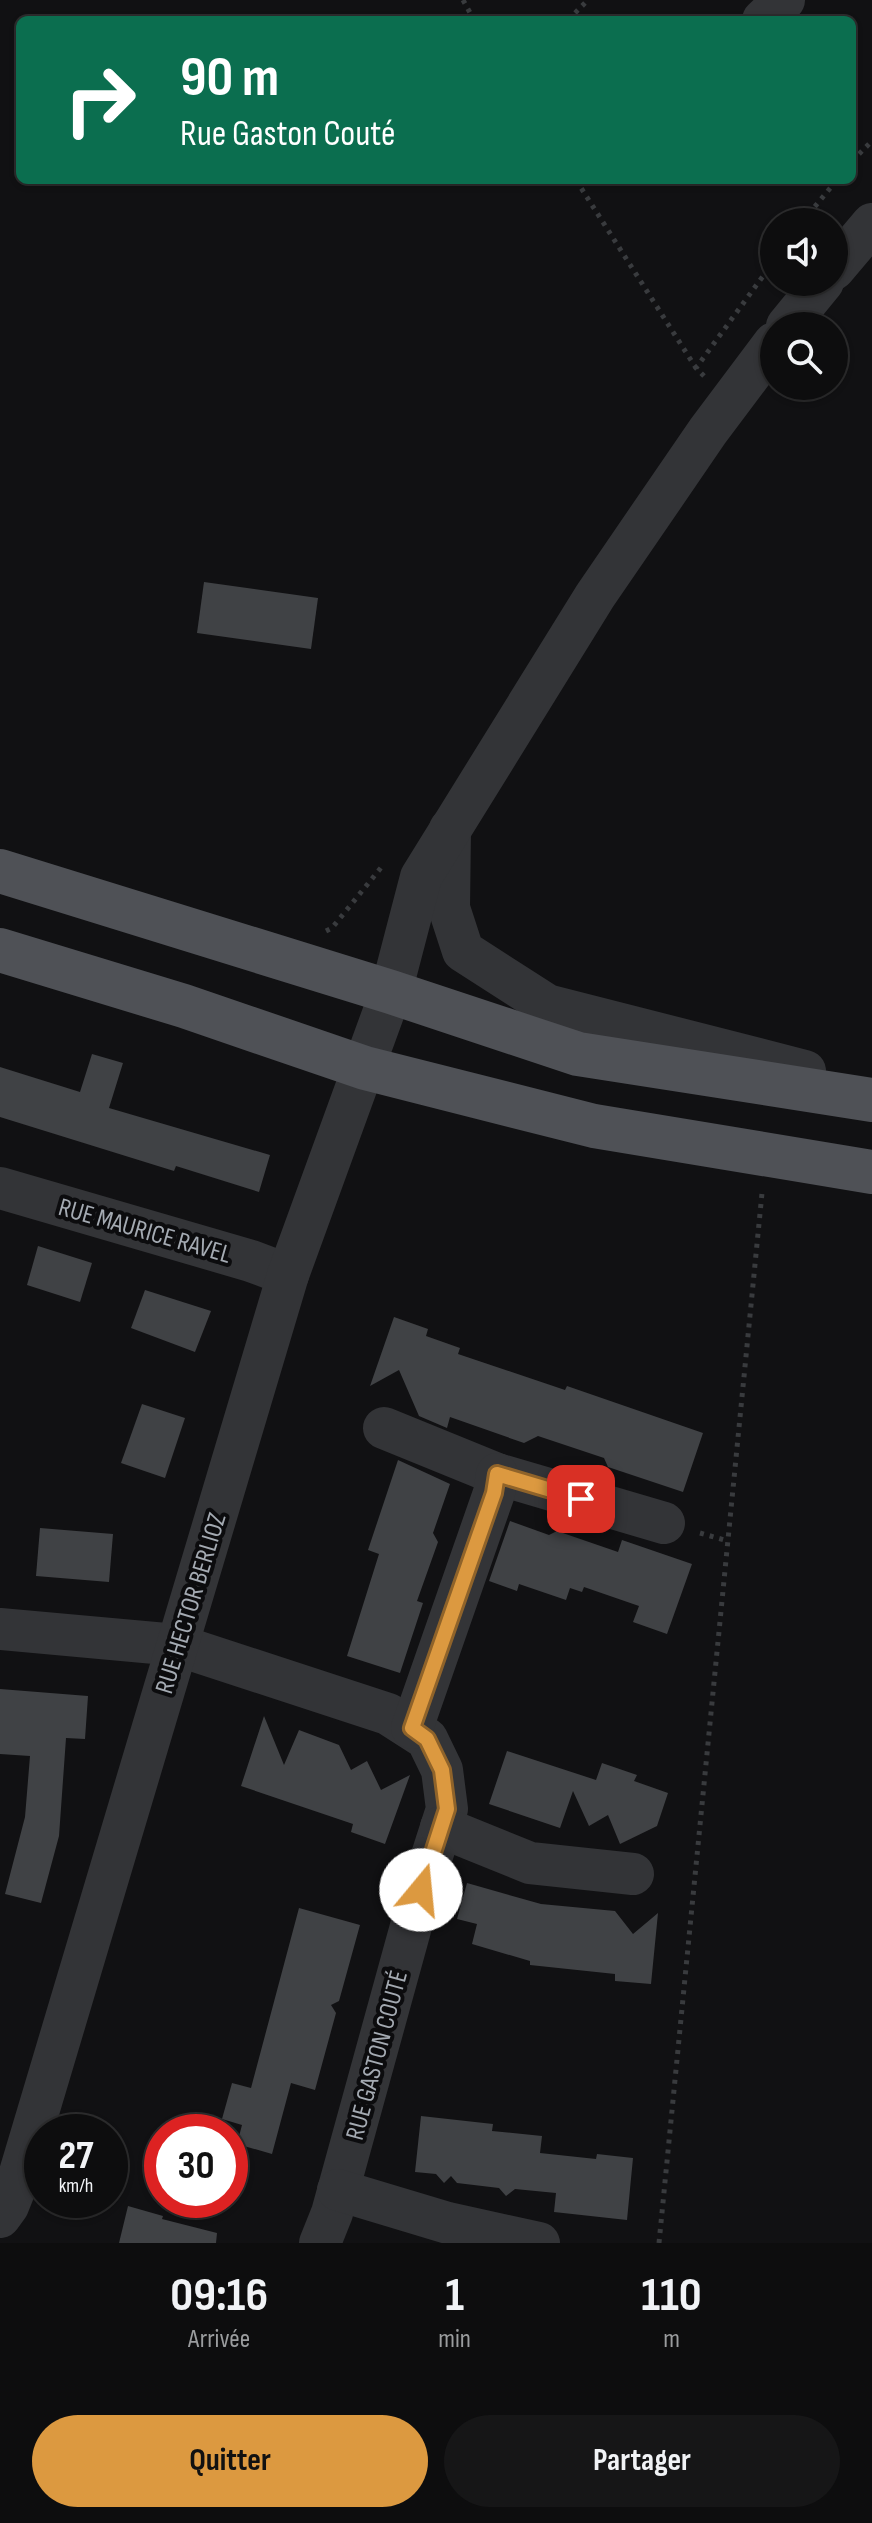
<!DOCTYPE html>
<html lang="fr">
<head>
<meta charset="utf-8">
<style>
	body { margin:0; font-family:"Sofia Sans Condensed",sans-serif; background:#161617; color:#f1f3f6; height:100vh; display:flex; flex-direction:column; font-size:30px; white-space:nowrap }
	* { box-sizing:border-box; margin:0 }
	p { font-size:26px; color:#9a9c9e }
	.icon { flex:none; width:44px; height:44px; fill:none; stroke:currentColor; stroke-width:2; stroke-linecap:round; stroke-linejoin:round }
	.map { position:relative; height:2243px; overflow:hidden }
	.side { display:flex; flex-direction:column; background:#0d0d0e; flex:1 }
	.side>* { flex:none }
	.hud { position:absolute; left:16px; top:16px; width:840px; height:168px; border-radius:12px; box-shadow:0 2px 6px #0004,0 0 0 2px #2d2d2e; background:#0b6e4f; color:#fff; overflow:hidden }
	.fabs { position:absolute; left:760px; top:208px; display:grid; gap:16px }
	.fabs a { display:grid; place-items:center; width:88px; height:88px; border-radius:50%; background:#0d0d0e; box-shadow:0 2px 6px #0004,0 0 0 2px #2d2d2e; font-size:40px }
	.speed { position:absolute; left:24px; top:2114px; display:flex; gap:16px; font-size:40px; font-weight:700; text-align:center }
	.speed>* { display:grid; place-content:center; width:104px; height:104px; border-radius:50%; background:#0d0d0e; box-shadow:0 2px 6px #0004,0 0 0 2px #2d2d2e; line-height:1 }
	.speed small { font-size:20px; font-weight:400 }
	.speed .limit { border:12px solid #d22; background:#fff; color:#111 }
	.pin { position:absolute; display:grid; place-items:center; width:68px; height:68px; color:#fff; margin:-34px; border-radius:16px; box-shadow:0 4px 12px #0006 }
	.me { position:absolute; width:88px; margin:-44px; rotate:17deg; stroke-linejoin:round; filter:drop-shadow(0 0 6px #0008) }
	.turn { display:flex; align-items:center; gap:28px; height:168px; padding:0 32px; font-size:36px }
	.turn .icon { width:104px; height:104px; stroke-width:2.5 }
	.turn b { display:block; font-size:56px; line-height:68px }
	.eta { display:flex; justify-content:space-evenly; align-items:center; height:136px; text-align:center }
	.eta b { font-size:48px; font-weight:700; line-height:56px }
	.button { display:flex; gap:16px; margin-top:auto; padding:16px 32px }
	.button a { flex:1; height:92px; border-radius:48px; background:#dc9940; color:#111; font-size:32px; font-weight:700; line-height:92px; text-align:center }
	.button a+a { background:#161617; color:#f1f3f6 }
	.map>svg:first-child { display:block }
	.building { fill:#404245 }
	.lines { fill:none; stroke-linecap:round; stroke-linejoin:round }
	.path { stroke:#393b3e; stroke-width:5; stroke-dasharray:4 6; stroke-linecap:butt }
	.minor { stroke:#333437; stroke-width:42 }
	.major { stroke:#4f5156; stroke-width:44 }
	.route-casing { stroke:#8f632a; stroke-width:20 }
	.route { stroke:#dc9940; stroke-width:14 }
	.labels { text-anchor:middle; stroke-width:8; stroke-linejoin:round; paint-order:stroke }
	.street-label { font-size:26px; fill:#a4aab2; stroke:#0c0c0e }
</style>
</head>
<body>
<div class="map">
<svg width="872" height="2243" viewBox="0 0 872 2243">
	<rect width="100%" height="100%" fill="#111113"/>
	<g class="building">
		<path d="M 204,582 L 318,598 L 311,649 L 197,633 Z"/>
		<path d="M 92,1054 L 123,1063 L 109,1108 L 270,1155 L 259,1192 L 176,1166 L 174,1171 L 0,1117 L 0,1067 L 80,1092 Z"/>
		<path d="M 38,1246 L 92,1263 L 80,1302 L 27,1285 Z"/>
		<path d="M 145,1290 L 211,1311 L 195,1352 L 131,1328 Z"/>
		<path d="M 394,1317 L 428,1329 L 426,1336 L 460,1348 L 458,1354 L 565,1390 L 567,1386 L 703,1433 L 683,1492 L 608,1467 L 604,1458 L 538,1436 L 524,1443 L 450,1417 L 447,1428 L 419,1416 L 399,1370 L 370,1386 Z"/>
		<path d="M 142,1404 L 185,1418 L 165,1478 L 121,1463 Z"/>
		<path d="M 398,1460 L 450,1484 L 433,1533 L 438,1542 L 417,1601 L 423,1603 L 400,1673 L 347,1656 L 379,1554 L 368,1550 Z"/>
		<path d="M 510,1521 L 549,1535 L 557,1531 L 618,1552 L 622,1540 L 692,1564 L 667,1634 L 633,1622 L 639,1606 L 584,1587 L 582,1592 L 570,1588 L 566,1600 L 519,1584 L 517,1591 L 489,1581 Z"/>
		<path d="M 40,1528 L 113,1534 L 109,1582 L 36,1576 Z"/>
		<path d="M 0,1689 L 88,1696 L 85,1739 L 66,1738 L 59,1836 L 41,1903 L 5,1894 L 25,1817 L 30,1756 L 0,1754 Z"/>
		<path d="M 264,1716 L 284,1765 L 299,1730 L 339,1745 L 351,1770 L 367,1761 L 381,1790 L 410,1775 L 385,1844 L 351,1832 L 353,1824 L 241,1786 Z"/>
		<path d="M 507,1751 L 596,1780 L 602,1763 L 637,1775 L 634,1781 L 668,1793 L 657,1826 L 620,1844 L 608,1815 L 589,1826 L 573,1791 L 560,1828 L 489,1804 Z"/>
		<path d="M 467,1883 L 541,1904 L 615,1911 L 633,1934 L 658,1913 L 651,1984 L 615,1981 L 615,1974 L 530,1965 L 530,1961 L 472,1944 L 477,1924 L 457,1919 Z"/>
		<path d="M 299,1908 L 360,1925 L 339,2001 L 331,2005 L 336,2013 L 315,2090 L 291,2083 L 272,2154 L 237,2144 L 242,2125 L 222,2119 L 232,2083 L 251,2088 Z"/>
		<path d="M 421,2116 L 493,2124 L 492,2131 L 542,2136 L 540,2153 L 596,2159 L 597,2154 L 633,2158 L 627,2220 L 554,2212 L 556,2193 L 515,2189 L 506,2196 L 499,2188 L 457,2183 L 451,2176 L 444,2183 L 436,2174 L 415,2172 Z"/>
		<path d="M 128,2206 L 163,2216 L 162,2219 L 217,2233 L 216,2243 L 119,2243 Z"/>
	</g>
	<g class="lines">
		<g class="path">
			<path d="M 463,0 L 474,20"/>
			<path d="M 568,20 L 588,0"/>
			<path d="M 852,161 L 872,141"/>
			<path d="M 576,180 L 696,368"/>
			<path d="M 802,222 L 837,180"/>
			<path d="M 704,376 L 696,368 L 774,261"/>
			<path d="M 326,931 L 332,928 L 384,864"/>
			<path d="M 700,1533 L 728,1541"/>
			<path d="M 659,2243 L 762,1193"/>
		</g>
		<g class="minor">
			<path d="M 763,20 L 784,0"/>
			<path d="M 834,269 L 872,224"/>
			<path d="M 787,326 L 823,282"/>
			<path d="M 450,829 L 449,908 L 463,951 L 547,1005 L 805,1071"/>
			<path d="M 0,1188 L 251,1261 L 288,1275"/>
			<path d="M 384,1428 L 497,1474 L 664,1523"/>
			<path d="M 0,1629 L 177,1645 L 388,1714 L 427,1739 L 442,1770 L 447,1809 L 421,1890 L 332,2213 L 320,2243"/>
			<path d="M 412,1728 L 494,1493 L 497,1474"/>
			<path d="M 441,1827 L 530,1863 L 633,1874"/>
			<path d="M 338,2190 L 448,2223 L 539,2243"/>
			<path d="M 0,2217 L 8,2206 L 16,2186 L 288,1275 L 391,992 L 421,877 L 595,596 L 708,431 L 774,343"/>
		</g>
		<g class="major">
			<path d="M 0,871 L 391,992 L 578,1054 L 872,1100"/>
			<path d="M 0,950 L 184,1006 L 365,1068 L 594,1126 L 872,1172"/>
		</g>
	</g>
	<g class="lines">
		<g class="route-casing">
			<path id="route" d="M 421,1890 L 447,1809 L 442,1770 L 427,1739 L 412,1728 L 494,1493 L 497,1474 L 581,1499"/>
		</g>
		<use href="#route" class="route"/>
	</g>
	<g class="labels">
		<g class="street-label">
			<text transform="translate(145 1230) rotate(16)" y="9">RUE MAURICE RAVEL</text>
			<text transform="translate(190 1603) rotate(-73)" y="9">RUE HECTOR BERLIOZ</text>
			<text transform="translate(376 2055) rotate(-75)" y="9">RUE GASTON COUTÉ</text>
		</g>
	</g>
</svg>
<div class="fabs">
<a><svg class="icon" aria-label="sound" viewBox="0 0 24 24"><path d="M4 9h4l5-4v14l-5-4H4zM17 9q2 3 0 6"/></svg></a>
<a><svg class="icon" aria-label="search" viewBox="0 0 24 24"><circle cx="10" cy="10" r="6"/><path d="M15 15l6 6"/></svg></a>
</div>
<div class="speed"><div>27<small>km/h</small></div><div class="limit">30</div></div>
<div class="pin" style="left:581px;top:1499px;background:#d93025"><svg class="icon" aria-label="arrive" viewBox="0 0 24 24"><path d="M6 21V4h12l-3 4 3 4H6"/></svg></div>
<svg class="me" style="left:421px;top:1890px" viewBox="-20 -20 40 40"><circle r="19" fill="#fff"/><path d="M0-13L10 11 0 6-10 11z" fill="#dc9940"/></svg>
<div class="hud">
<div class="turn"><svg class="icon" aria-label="right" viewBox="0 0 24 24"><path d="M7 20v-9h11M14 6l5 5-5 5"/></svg><div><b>90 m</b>Rue Gaston Couté</div></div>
</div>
</div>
<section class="side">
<div class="eta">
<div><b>09:16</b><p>Arrivée</p></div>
<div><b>1</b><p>min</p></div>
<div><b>110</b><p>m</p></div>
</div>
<div class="button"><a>Quitter</a><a>Partager</a></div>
</section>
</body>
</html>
